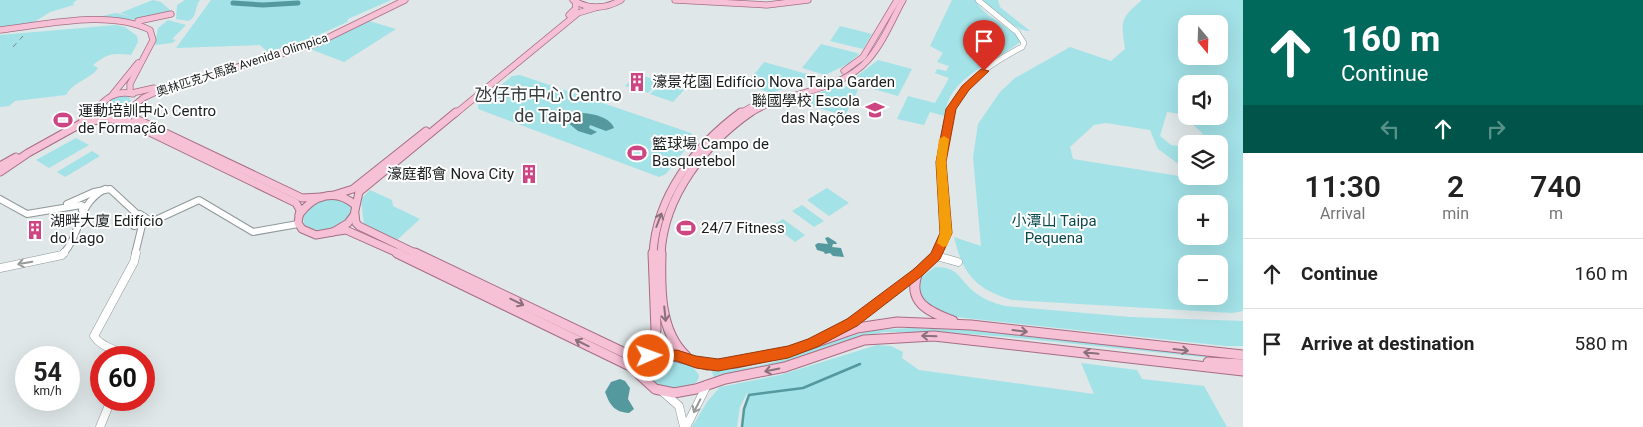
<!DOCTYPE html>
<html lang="en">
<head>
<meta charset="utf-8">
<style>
	body { margin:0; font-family:Roboto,"Noto Sans SC",sans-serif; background:#f6f6f6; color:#222; height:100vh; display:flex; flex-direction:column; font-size:19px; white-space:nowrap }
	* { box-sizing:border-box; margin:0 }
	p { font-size:16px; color:#767676 }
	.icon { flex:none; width:28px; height:28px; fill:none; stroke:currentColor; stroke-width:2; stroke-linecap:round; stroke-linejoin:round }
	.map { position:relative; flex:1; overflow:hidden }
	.details { display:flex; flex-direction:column; background:#fff; width:400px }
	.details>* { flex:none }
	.hud { background:#00695c; color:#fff; overflow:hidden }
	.needle { width:32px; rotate:161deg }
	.buttons { position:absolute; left:1178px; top:15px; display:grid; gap:10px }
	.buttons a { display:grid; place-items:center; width:50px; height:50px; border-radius:10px; background:#fff; box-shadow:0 5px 20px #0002; font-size:25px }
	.speed { position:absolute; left:15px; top:346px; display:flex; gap:10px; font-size:25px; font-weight:700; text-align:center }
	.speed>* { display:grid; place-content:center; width:65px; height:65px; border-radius:50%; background:#fff; box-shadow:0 5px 20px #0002; line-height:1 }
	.speed small { font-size:12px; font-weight:400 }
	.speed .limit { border:8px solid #d22; background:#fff; color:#111 }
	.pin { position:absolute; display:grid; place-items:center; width:42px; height:42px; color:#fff; margin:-51px -21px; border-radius:50% 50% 50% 0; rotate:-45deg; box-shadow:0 0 5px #0007 }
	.pin .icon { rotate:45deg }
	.me { position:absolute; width:55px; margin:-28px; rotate:88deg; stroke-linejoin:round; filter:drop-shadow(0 0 4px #0008) }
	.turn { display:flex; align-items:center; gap:18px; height:105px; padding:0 15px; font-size:22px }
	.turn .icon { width:65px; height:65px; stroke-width:2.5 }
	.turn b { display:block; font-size:35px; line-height:42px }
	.lanes { display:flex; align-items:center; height:48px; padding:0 15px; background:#0003; justify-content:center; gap:25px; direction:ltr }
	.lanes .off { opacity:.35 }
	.eta { display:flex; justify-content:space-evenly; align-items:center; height:85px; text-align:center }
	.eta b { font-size:30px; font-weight:600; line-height:35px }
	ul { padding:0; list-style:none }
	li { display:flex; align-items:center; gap:15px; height:70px; padding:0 15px; border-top:1px solid #e0e0e0 }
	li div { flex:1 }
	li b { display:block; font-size:19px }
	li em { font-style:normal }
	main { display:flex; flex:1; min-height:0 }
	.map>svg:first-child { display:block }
	.green { fill:#a3e2e7; fill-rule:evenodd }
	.water { fill:#54999e }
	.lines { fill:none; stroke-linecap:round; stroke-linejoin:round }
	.stream { stroke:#54999e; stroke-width:2.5 }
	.canal { stroke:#54999e; stroke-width:5 }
	.minor-far2-casing { stroke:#909899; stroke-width:6 }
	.minor-far1-casing { stroke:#909899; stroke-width:8 }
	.minor-casing { stroke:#909899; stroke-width:9 }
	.major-far2-casing { stroke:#a66d83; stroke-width:7 }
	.major-far1-casing { stroke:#a66d83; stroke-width:9 }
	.major-casing { stroke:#a66d83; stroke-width:11 }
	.minor-far2 { stroke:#fff; stroke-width:5 }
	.minor-far1 { stroke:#fff; stroke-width:6 }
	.minor { stroke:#fff; stroke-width:8 }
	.major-far2 { stroke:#f7c1d5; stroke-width:5.5 }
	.major-far1 { stroke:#f7c1d5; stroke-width:7 }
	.major { stroke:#f7c1d5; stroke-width:9 }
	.rail { stroke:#7d8283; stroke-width:1; stroke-dasharray:5 5; stroke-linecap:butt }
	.oneway { stroke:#89707a }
	.oneway2 { stroke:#989a9a }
	.route { fill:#ea580c; stroke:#983908 }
	.slow { fill:#f59e0b }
	.labels { text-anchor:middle; stroke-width:4; stroke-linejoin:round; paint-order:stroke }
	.far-street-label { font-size:12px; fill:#1b1e1e; stroke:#fff }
	.poi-label { font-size:15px; fill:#1b1e1e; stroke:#fff; text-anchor:start }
	.park-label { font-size:15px; fill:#094a4f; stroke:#fff }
	.quarter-label { font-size:18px; fill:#383f40; stroke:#fff }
</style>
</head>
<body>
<main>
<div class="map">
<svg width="1243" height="427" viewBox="0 0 1243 427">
	<rect width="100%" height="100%" fill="#dfe7e8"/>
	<g class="green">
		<path d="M 0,0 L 77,0 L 73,3 L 74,5 L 50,12 L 34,22 L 0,28 Z"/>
		<path d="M 153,0 L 161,2 L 171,11 L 154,18 L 139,15 L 152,19 L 80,21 L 116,13 L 133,17 L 120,13 Z"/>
		<path d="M 185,0 L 200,0 C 194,7 198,17 188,21 L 176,19 L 177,5 Z"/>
		<path d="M 211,0 L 391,0 L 348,19 L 347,22 L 310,39 L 268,52 L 260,45 L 176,48 Z"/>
		<path d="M 952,0 L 976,0 C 984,19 1010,24 1021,41 C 996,63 947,76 945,116 L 930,112 L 924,125 L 897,119 L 908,96 L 935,103 L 949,78 L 935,73 L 937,69 L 946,71 L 949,66 L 937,62 L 943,53 L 930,46 Z"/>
		<path d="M 982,0 L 998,0 L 1000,7 L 1030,31 C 1020,33 988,9 982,0 Z"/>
		<path d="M 1142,0 L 1243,0 L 1243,311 L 1232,313 L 1012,300 C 976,289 963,275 954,237 L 981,246 L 973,157 L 978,124 L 1000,92 L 1015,78 L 1070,47 L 1111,61 L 1125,49 C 1121,20 1120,19 1142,0 ZM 1186,24 L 1219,24 L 1219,56 L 1186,56 ZM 1186,84 L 1219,84 L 1219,116 L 1186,116 ZM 1167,112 L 1182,114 L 1213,144 L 1219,144 L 1219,176 L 1186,176 L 1186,147 L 1171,145 L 1160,136 ZM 1106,123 L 1150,130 L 1158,149 L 1180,165 L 1185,177 L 1073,159 L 1070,147 L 1094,125 ZM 1186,204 L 1219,204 L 1219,236 L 1186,236 ZM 1186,264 L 1219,264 L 1219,296 L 1186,296 Z"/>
		<path d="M 168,20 L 186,25 L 172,39 L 176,40 L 172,43 L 155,45 L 158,28 Z"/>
		<path d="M 369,21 L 396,29 L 344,62 L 310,49 Z"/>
		<path d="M 116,25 L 125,27 L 137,36 L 138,42 L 131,55 C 113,53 108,53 93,65 L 98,68 C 91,79 74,81 66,95 L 15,101 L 9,106 L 0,107 L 0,35 Z"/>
		<path d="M 840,26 L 872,34 L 863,49 L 830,41 Z"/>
		<path d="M 821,44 L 857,53 L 859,54 L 848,64 L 825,75 L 802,68 Z"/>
		<path d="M 878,60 L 912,69 L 898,96 L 849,82 Z"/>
		<path d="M 764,62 L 807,74 L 810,77 L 772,93 L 746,85 Z"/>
		<path d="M 637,74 L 660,81 L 648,93 L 625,86 Z"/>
		<path d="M 520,75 L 691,133 L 694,138 L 666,174 L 659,177 L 478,109 L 478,105 L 512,76 Z"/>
		<path d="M 662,82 L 685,89 L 673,102 L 650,94 Z"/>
		<path d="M 841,85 L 858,90 L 845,116 L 796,101 Z"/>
		<path d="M 128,95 L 131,101 L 121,113 L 99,115 C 100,100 115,96 128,95 Z"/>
		<path d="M 76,138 L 89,145 L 49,168 L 36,160 Z"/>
		<path d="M 92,151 L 100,156 L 65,177 L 57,172 Z"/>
		<path d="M 827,188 L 849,203 L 829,216 L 807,200 Z"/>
		<path d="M 370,190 L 392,200 L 393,206 L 420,219 L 396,241 L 364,225 L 361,199 Z"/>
		<path d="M 336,198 L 350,204 C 358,226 317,238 304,224 L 303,215 C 312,204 321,200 336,198 Z"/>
		<path d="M 802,205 L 824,221 L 814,227 L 792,211 Z"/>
		<path d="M 783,219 L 805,235 L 795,242 L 773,225 Z"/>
		<path d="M 935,267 C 959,267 958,278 973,291 C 983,299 993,303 1005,306 L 1130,317 L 1243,321 L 1243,346 L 1226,346 L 956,317 L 932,310 L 918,295 L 919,279 Z"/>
		<path d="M 913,328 L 970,330 L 1243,359 L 1243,366 L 1231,360 L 1009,337 L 941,332 L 884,332 L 845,341 L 790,362 L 714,378 L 711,368 C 764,375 810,346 859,334 C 877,329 895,329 913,328 Z"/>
		<path d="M 877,345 L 891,346 L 903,352 L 902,358 L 919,370 L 1094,394 L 1081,363 L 1137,370 L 1142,379 L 1204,386 L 1227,427 L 742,427 L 744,409 L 749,395 L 747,393 L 740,407 L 737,427 L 692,427 L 707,402 L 720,387 L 780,375 Z"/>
		<path d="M 665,359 L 692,366 L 699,375 C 698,393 665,392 654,383 C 651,381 648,377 645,374 L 646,365 L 651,361 Z"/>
	</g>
	<g class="water">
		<path d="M 580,113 C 593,113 611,118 614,128 L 606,131 L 590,125 L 589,128 L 597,132 L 591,135 L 578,131 L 567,122 L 566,118 L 570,114 Z"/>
		<path d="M 828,237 L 836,242 L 837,244 L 833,244 L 832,247 L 841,248 L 844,257 L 833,256 L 830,253 L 825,254 L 824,252 L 817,250 L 815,245 L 818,243 L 828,244 L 825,238 Z"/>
		<path d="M 620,379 L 625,381 L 630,388 L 628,399 L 634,409 L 629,413 C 614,412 610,405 605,392 L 611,382 Z"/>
	</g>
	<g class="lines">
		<path class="stream" d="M 742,427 L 744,409 L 749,395 L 803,388 L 860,364"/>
		<path class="canal" d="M 233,3 L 263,5 L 298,3"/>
		<g class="minor-far2-casing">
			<path id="minor-far2" d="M 950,114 C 957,84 997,60 1022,47 L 1024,43 L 1017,32 L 978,0"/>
		</g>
		<g class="minor-far1-casing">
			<g id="minor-far1">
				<path d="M 0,199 L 27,214 L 81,205 L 83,206 L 82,210"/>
				<path d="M 67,204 L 94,192 L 110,189 L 137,214"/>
				<path d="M 129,218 L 140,214 L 146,218"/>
				<path d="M 134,226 L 149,223 L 199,200 L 253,232 L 298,224"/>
				<path d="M 63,254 C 83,232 75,206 105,189"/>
				<path d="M 135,254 L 144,217"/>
				<path d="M 936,254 C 955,235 941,188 941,163 C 941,146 946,129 950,112"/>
			</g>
		</g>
		<g class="minor-casing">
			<g id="minor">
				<path d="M 936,256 L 958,262"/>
				<path d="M 0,268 L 62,255 L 64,253"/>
				<path d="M 829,334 C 869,313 906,284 937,253"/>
				<path d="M 124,358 C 119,348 102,349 94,336 L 134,262 L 136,253"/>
				<path d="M 663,392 L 679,406 L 684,427"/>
				<path d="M 100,427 L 111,400"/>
				<path d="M 686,427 L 707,385"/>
			</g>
		</g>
		<g class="major-far2-casing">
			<g id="major-far2">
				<path d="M 573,0 C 589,10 605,9 621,0"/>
				<path d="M 675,0 L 767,5 L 808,0"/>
				<path d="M 569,15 L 576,8 L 575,1"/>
				<path d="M 138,21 L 171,14"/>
				<path d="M 0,30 C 44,25 109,9 150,30 L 153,40 L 130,84 L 130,92"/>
				<path d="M 844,71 L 863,57 L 897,0"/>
				<path d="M 132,93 L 154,88"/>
				<path d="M 113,94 L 138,63"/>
				<path d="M 131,109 L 132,114"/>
				<path d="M 91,114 C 104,101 113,89 133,94"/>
				<path d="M 124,114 L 143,98 L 160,90 L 315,44 L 405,0"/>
				<path d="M 455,114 L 578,13 L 598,7"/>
				<path d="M 739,114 L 765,99"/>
				<path d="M 749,114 C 785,91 839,93 868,60 C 883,43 892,20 903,0"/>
			</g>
		</g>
		<g class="major-far1-casing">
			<g id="major-far1">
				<path d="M 132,112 L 136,119 L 302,198 L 321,197"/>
				<path d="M 110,119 L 129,122 L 296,203 L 300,210 L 298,223 L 302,229 L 316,235 L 333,232 L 348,223 L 354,215 L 359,192 L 456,112"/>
				<path d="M 83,120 L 92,112"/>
				<path d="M 0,166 L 16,157"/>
				<path d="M 0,172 L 28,153 L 82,123 L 121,116 L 125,112"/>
				<path d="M 334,195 L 353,189 L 426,131"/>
				<path d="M 355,214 L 356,223 L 359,226 L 417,254"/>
				<path d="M 299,215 C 313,195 336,188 355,205"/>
				<path d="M 332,232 L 346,230 L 400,254"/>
				<path d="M 653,254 C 656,196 696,145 741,112"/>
				<path d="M 661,254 C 664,196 705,144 751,112"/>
			</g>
		</g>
		<g class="major-casing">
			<g id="major">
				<path d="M 397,253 L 630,366 L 655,389 L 674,393 L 696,389 L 725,379 L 785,367 L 864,340 L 934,336 L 1243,371"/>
				<path d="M 415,253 L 629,355 L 646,357"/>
				<path d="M 661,253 C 660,287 659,331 686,356"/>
				<path d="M 918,272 C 906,302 929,312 953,321"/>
				<path d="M 649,356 L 656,330 L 653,253"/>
				<path d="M 1208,362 L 1243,364"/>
				<path d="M 638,373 L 640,363 L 649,356 L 666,354 L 707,365 L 736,363 L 788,352 L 857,328 L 897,322 L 971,325 L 1243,355"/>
			</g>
		</g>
		<use href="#minor-far2" class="minor-far2"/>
		<use href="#minor-far1" class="minor-far1"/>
		<use href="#minor" class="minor"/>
		<use href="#major-far2" class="major-far2"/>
		<use href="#major-far1" class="major-far1"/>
		<use href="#major" class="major"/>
		<path class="rail" d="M 13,47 L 23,36"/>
	</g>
	<defs><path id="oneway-shaft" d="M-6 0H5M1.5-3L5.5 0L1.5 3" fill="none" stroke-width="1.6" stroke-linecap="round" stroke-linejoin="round" transform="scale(1.25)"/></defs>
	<g class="oneway">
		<use href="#oneway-shaft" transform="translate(659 220) rotate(-69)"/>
		<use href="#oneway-shaft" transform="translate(517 302) rotate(26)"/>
		<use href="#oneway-shaft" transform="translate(665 314) rotate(84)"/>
		<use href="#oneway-shaft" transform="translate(1020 331) rotate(7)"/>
		<use href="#oneway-shaft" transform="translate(929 336) rotate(-178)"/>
		<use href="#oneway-shaft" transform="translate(582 343) rotate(-154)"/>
		<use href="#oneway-shaft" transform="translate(1181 350) rotate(7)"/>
		<use href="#oneway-shaft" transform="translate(1091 353) rotate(-174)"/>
		<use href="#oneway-shaft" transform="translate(772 370) rotate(168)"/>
	</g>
	<g class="oneway2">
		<use href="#oneway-shaft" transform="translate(25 263) rotate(170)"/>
		<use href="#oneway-shaft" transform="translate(697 406) rotate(117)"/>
	</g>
	<path class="route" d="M 981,69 L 989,71 L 969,90 L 956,109 L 946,162 L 952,233 L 940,259 L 923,275 L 857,326 L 817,347 L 788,358 L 718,371 L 696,368 L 677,361 L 644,360 L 642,356 L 644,352 L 677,350 L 696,356 L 718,359 L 788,346 L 808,339 L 847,319 L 914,269 L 931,253 L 940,233 L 936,162 L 946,109 L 962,86 Z"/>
	<path class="slow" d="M 944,136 L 949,139 L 946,162 L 952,233 L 947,246 L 943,247 L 937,243 L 940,233 L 936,162 L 939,139 Z"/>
	<defs>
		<g id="building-bare" transform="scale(1.5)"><path d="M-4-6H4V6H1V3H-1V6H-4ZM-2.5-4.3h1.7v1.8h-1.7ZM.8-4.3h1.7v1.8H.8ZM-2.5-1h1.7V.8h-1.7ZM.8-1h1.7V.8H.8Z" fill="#cd4582" stroke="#fff" stroke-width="2.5" paint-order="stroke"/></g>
		<g id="school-bare" transform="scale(1.5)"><path d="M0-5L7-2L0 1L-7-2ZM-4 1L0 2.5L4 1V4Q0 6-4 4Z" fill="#cd4582" stroke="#fff" stroke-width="2.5" paint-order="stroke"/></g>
		<g id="stadium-bare" transform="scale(1.5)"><path d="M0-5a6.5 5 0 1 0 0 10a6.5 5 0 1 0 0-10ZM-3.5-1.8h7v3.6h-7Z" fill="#cd4582" stroke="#fff" stroke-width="2.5" paint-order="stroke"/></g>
	</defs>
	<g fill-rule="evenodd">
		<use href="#building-bare" x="637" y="82"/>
		<use href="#school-bare" x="875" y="110"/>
		<use href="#stadium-bare" x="63" y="120"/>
		<use href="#stadium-bare" x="637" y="153"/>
		<use href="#building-bare" x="529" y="174"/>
		<use href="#stadium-bare" x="686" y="228"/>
		<use href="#building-bare" x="35" y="230"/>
	</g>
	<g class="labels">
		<g class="far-street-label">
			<text transform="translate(242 65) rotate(-18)" y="4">奧林匹克大馬路 Avenida Olímpica</text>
		</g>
		<g class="poi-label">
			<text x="652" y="87">濠景花園 Edifício Nova Taipa Garden</text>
			<text x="860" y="106" text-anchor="end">聯國學校 Escola<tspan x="860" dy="17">das Nações</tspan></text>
			<text x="78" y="116">運動培訓中心 Centro<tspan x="78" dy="17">de Formação</tspan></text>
			<text x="652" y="149">籃球場 Campo de<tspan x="652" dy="17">Basquetebol</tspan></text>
			<text x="514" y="179" text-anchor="end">濠庭都會 Nova City</text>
			<text x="50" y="226">湖畔大廈 Edifício<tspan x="50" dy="17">do Lago</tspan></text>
			<text x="701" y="233">24/7 Fitness</text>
		</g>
		<g class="park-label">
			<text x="1054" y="226">小潭山 Taipa<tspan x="1054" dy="17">Pequena</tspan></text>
		</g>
		<g class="quarter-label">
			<text x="548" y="101">氹仔市中心 Centro<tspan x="548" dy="21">de Taipa</tspan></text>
		</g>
	</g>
</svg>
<div class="buttons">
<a><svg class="needle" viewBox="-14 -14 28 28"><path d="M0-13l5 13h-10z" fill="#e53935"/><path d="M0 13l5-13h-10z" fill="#767676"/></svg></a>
<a><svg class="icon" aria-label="sound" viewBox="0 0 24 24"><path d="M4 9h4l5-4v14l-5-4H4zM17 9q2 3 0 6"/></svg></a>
<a><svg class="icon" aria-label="layers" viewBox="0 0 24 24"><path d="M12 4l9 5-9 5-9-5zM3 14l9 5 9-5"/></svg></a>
<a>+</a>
<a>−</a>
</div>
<div class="speed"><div>54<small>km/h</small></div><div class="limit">60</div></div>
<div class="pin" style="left:984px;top:71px;background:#d93025"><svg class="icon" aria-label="arrive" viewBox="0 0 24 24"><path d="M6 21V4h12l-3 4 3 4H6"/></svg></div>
<svg class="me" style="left:649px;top:356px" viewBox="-20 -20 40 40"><circle r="17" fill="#ea580c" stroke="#fff" stroke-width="3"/><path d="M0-11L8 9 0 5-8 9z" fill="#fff"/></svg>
</div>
<section class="details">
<div class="hud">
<div class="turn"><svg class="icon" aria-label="ahead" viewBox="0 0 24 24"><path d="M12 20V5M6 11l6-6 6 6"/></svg><div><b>160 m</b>Continue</div></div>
<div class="lanes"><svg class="icon off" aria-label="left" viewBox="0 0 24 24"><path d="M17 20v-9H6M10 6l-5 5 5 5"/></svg><svg class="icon" aria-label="ahead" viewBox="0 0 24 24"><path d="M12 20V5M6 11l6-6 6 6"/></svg><svg class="icon off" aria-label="right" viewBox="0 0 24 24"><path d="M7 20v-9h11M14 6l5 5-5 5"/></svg></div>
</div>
<div class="eta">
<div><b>11:30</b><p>Arrival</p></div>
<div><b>2</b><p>min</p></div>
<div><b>740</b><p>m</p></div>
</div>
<ul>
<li><svg class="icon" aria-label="ahead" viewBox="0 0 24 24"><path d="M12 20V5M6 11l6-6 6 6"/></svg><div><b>Continue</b></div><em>160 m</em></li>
<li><svg class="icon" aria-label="arrive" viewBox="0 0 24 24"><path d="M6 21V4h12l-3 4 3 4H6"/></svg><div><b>Arrive at destination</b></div><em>580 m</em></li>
</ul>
</section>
</main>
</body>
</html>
